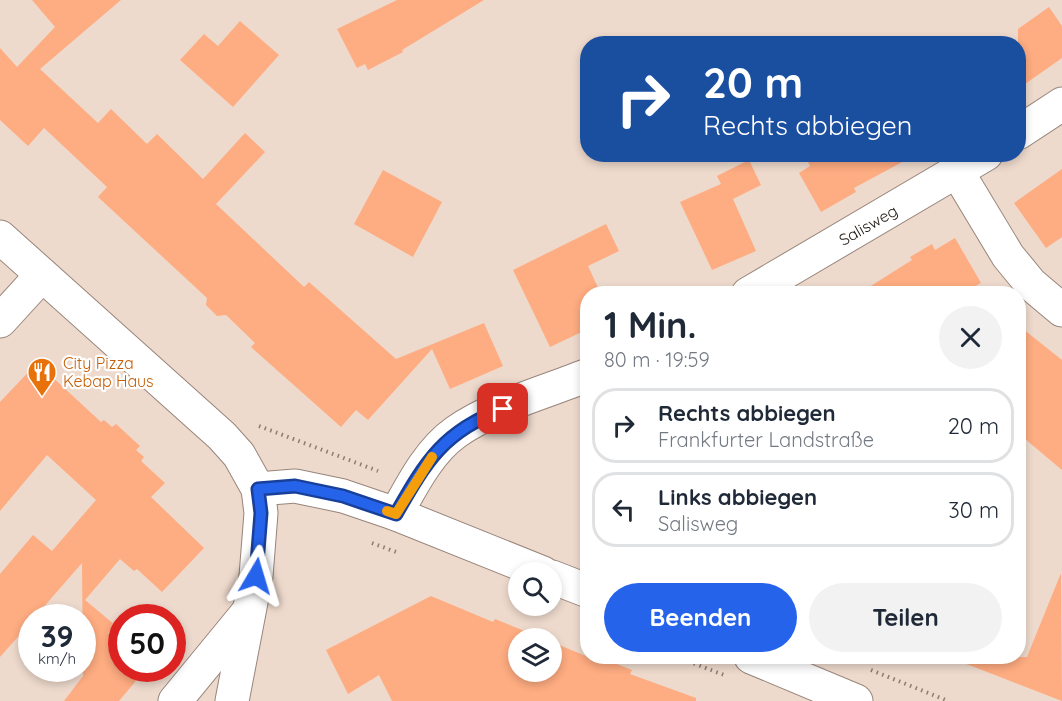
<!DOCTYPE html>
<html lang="de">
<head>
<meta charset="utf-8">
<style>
	body { margin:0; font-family:Quicksand,sans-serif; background:#f2f2f3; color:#1f2937; height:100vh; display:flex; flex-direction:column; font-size:22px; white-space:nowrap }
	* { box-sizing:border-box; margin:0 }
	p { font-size:20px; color:#747a83 }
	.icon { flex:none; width:33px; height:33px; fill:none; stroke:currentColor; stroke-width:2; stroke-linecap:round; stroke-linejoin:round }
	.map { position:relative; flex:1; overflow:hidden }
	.side { position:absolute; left:580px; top:286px; width:446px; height:378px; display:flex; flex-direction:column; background:#fff; border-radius:24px; box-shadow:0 3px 9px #0003 }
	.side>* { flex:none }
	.hud { position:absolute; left:580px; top:36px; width:446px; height:126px; border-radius:24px; box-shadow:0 3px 9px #0003; background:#1a4fa0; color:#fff; overflow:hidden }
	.buttons { position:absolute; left:508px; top:562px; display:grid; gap:12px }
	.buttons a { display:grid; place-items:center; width:54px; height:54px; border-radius:50%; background:#fff; box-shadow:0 3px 9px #0003; font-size:30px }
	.speed { position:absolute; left:18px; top:604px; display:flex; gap:12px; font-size:30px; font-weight:700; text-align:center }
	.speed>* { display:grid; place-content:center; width:78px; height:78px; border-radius:50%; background:#fff; box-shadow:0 3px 9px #0003; line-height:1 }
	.speed small { font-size:15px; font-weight:400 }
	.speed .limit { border:9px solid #d22; background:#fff; color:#111 }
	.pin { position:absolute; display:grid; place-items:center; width:51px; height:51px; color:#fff; margin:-26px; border-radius:12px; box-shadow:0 3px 9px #0006 }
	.me { position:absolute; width:66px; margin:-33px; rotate:7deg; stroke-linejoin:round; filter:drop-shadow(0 0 4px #0008) }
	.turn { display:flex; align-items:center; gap:21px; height:126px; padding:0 24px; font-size:27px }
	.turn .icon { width:78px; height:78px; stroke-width:2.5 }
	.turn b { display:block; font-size:42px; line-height:51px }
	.round { display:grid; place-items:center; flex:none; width:63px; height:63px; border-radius:32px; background:#f2f2f3 }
	.summary { display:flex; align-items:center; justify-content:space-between; height:102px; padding:0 24px }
	h1 { font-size:36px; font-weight:800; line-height:45px }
	.cta { display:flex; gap:12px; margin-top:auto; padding:12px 24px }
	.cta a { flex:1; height:69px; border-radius:36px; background:#2563eb; color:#fff; font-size:24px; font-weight:800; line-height:69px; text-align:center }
	.cta a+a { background:#f2f2f3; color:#1f2937 }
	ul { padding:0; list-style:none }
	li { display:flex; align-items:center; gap:18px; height:75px; margin:0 12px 9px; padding:0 12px; border:3px solid #e0e1e3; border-radius:24px }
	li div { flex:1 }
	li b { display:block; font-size:22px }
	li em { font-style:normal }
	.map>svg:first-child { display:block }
	.building { fill:#feac81 }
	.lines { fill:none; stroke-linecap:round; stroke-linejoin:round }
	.minor-casing { stroke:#98857a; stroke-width:35 }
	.major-casing { stroke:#98857a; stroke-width:35 }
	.path { stroke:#8b7d74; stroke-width:4; stroke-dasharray:1.5 4.5; stroke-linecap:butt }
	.minor { stroke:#fff; stroke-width:33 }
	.major { stroke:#fff; stroke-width:33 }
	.route-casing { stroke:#184099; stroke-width:15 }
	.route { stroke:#2563eb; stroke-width:10 }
	.slow { stroke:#f59e0b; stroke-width:10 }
	.labels { text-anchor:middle; stroke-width:4.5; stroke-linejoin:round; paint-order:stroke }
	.street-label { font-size:16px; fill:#1e1712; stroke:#fff }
	.food-label { font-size:16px; fill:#c56008; stroke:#fff; text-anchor:start }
</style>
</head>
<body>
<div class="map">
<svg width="1062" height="701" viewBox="0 0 1062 701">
	<rect width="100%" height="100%" fill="#eedacd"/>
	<g class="building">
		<path d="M 32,0 L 121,0 L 40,69 L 98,123 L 111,109 L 147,144 L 157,134 L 203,179 L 245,133 L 265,152 L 216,204 L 304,287 L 309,282 L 396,359 L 484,323 L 503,366 L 450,389 L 432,349 L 368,420 L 356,410 L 341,427 L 251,347 L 255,343 L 226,315 L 217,316 L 206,305 L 207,298 L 98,197 L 107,187 L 44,128 L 28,146 L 0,120 L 0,48 L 17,67 L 55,27 Z"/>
		<path d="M 397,0 L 484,0 L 402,50 L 403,52 L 368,70 L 365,64 L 357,68 L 337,29 Z"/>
		<path d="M 1049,7 L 1062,26 L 1062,58 L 1018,89 L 1018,29 Z"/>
		<path d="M 240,21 L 279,55 L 233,107 L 180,60 L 204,34 L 218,46 Z"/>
		<path d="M 804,154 L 917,154 L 854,188 L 856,192 L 821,212 L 799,173 L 810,166 Z"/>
		<path d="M 749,160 L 761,185 L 733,199 L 756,251 L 712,270 L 680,202 L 721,184 L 717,176 Z"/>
		<path d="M 1062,169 L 1062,237 L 1046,248 L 1014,203 Z"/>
		<path d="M 383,170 L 442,202 L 413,257 L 354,224 Z"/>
		<path d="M 606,224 L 619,251 L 588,266 L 601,294 L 588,294 L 588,329 L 550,347 L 513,270 Z"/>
		<path d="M 955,238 L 981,283 L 961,294 L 858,294 L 912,260 L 910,257 L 932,244 L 935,250 Z"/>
		<path d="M 1018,325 L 1062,360 L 1062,470 L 1018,433 Z"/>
		<path d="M 37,363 L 101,422 L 104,420 L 112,427 L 116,424 L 140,446 L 136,450 L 144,457 L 141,461 L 165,483 L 151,497 L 204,548 L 162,592 L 137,569 L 134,571 L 120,559 L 85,600 L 115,625 L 108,633 L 122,644 L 122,669 L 146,669 L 119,701 L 64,701 L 83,676 L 82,563 L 34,618 L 32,618 L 32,621 L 0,657 L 0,574 L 33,535 L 52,551 L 96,500 L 47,455 L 0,511 L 0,402 Z"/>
		<path d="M 1061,573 L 1062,701 L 951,658 L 1027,657 Z"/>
		<path d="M 431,596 L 493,622 L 495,619 L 544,639 L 519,639 L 519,672 L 552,672 L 552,642 L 605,664 L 607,660 L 632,670 L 630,674 L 696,698 L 696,701 L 392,701 L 379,675 L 348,694 L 326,650 Z"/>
	</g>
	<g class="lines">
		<g class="minor-casing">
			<g id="minor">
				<path d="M 1018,133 L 1062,104"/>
				<path d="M 958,173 L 1008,256 L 1031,284 L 1062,310"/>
				<path d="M 748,294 L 986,154"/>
				<path d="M 0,321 L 42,275"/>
				<path d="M 396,514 C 412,485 429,451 456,432 C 493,406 546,392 588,375"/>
				<path d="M 175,701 L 248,612"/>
			</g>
		</g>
		<g class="major-casing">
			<g id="major">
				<path d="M 0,237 L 222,436 L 239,455 L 258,489 L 261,513 L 256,576 L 232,701"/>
				<path d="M 258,489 L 295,486 L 343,496 L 396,514 L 543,573"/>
				<path d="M 552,577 L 588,591"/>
				<path d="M 751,657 L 856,701"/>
			</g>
		</g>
		<g class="path">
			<path d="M 259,426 L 378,471"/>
			<path d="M 372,543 L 396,552"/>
			<path d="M 677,657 L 724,675"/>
			<path d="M 871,670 L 948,701"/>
		</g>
		<use href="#minor" class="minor"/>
		<use href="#major" class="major"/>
	</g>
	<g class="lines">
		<g class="route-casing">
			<path id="route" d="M 256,576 L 261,513 L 258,489 L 295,486 L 343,496 L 396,514 C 426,461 444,431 503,409"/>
		</g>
		<use href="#route" class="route"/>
		<path class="slow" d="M 387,511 L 396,514 L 432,457"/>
	</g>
	<defs>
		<g id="restaurant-pin" transform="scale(1.5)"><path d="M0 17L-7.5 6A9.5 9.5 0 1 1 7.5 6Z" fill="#e8710a" stroke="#fff"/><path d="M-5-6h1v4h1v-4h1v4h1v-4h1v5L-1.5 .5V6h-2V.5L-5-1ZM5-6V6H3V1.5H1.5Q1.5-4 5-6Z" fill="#fff"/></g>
	</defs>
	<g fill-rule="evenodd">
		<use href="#restaurant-pin" x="42" y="372"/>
	</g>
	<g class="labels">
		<g class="street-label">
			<text transform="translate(868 225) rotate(-30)" y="6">Salisweg</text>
		</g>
		<g class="food-label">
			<text x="63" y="369">City Pizza<tspan x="63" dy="18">Kebap Haus</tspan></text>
		</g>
	</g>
</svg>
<div class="buttons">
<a><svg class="icon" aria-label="search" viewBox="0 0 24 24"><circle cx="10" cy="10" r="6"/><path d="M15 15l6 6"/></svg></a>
<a><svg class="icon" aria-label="layers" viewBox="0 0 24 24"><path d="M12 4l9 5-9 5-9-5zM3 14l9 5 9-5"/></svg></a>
</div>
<div class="speed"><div>39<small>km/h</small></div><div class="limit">50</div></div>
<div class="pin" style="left:503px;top:409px;background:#d93025"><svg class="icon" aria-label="arrive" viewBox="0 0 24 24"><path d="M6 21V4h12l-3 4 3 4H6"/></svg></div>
<svg class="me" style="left:256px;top:576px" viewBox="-20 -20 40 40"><path d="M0-17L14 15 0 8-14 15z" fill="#2563eb" stroke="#fff" stroke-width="4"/></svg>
<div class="hud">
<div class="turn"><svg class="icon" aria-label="right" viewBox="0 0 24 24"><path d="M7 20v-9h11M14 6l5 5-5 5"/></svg><div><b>20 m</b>Rechts abbiegen</div></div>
</div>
<section class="side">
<div class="summary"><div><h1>1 Min.</h1><p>80 m · 19:59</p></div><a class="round"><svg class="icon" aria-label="close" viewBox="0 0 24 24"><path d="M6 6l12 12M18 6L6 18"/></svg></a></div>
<ul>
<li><svg class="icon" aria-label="right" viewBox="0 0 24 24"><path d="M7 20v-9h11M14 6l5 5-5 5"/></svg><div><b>Rechts abbiegen</b><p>Frankfurter Landstraße</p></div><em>20 m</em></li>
<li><svg class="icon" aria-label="left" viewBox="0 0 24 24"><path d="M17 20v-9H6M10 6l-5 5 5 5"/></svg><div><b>Links abbiegen</b><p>Salisweg</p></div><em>30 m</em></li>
</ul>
<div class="cta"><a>Beenden</a><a>Teilen</a></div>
</section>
</div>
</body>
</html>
